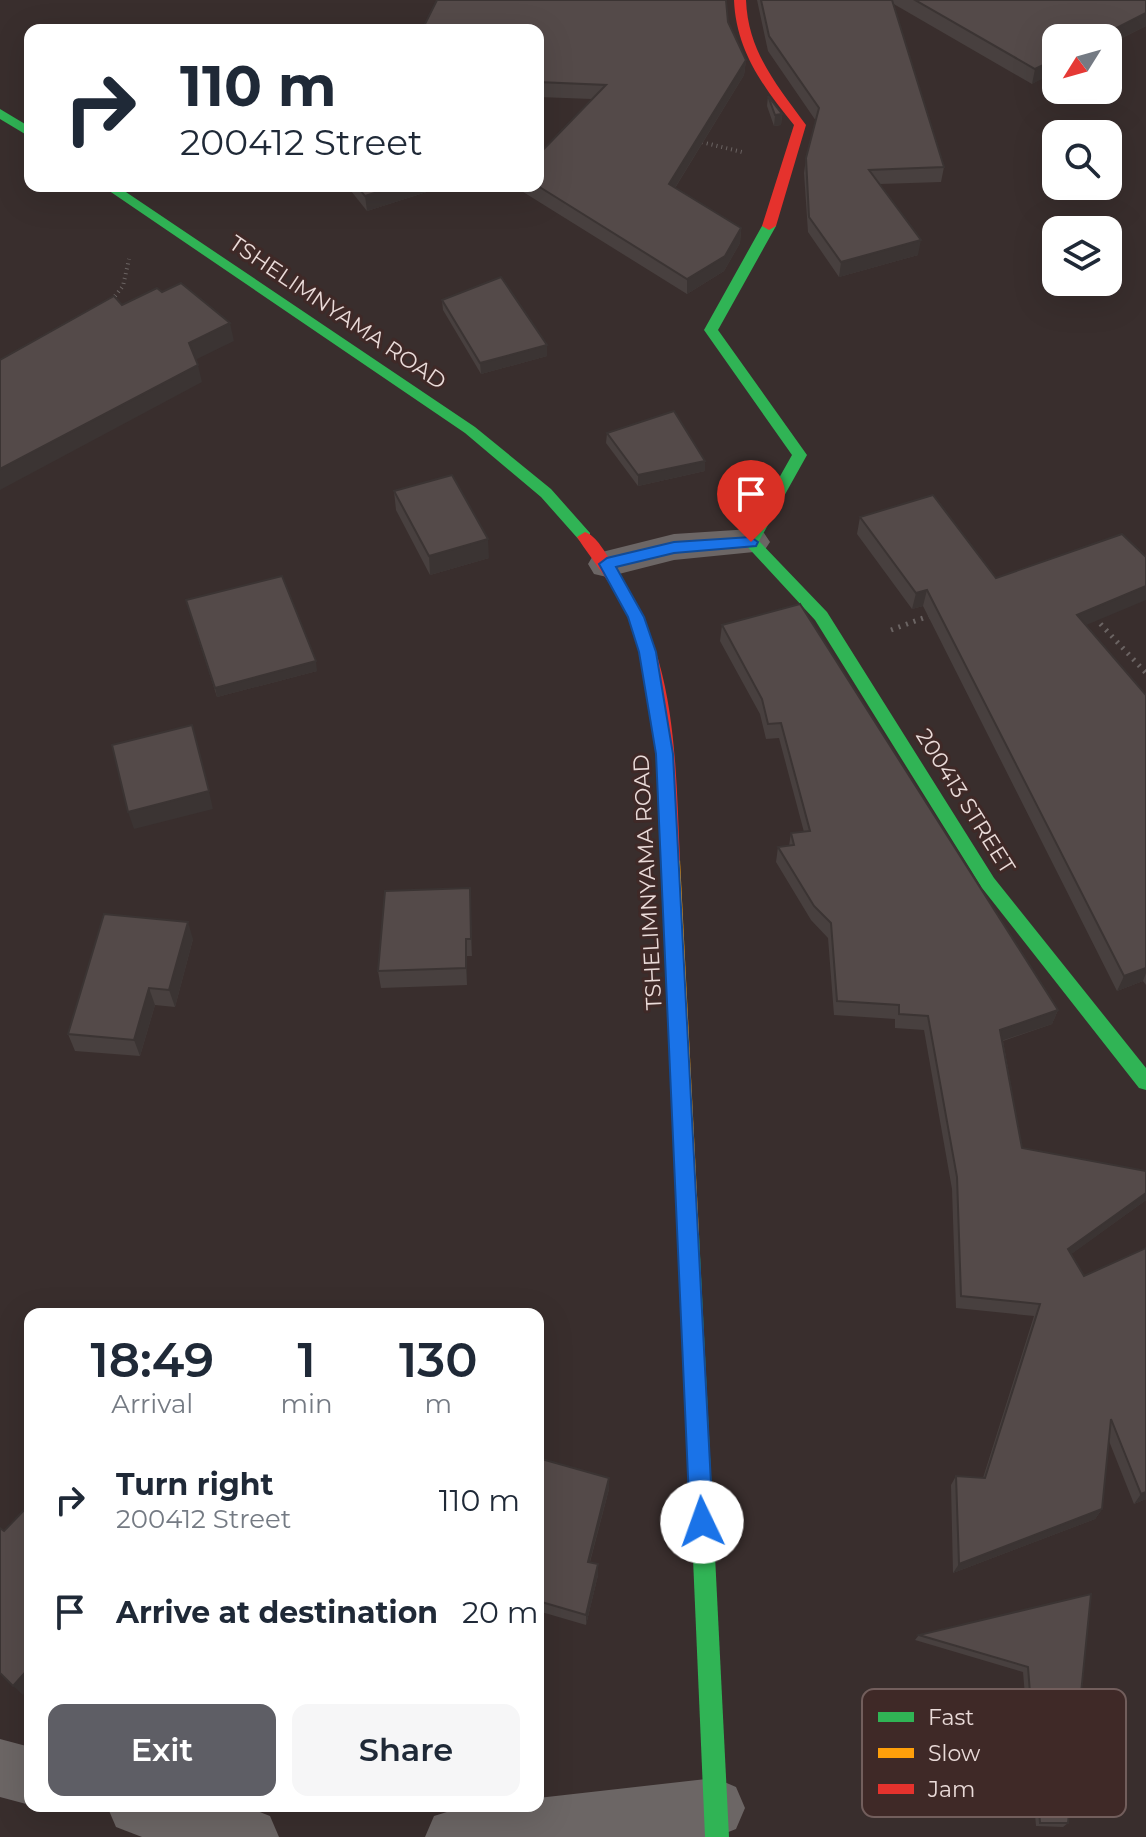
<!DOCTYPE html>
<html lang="en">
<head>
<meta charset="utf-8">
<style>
	body { margin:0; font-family:Montserrat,sans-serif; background:#f6f6f7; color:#1f2937; height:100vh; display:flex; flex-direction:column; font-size:30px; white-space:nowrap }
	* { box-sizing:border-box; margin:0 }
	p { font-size:26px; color:#747a83 }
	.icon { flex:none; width:44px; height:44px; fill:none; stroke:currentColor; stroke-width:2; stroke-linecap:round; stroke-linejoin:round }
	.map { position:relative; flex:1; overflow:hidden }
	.details { position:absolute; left:24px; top:1308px; width:520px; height:504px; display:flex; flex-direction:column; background:#fff; border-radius:16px; box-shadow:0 8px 32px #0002 }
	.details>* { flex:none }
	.hud { position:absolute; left:24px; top:24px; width:520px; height:168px; border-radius:16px; box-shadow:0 8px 32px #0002; background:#fff; color:#1f2937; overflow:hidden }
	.needle { width:52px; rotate:233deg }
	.tools { position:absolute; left:1042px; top:24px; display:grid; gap:16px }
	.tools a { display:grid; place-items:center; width:80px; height:80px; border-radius:16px; background:#fff; box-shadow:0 8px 32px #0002; font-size:40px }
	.pin { position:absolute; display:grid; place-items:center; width:68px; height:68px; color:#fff; margin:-82px -34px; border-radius:50% 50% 50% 0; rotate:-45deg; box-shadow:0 0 8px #0007 }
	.pin .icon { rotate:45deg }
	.me { position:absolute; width:88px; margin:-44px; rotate:357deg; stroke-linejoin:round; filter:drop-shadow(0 0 6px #0008) }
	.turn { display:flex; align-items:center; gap:28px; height:168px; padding:0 24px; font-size:36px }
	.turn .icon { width:104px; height:104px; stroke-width:2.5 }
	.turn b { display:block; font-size:56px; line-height:68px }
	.eta { display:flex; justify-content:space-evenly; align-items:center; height:136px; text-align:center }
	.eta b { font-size:48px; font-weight:600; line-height:56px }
	.primary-button { display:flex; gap:16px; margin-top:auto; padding:16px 24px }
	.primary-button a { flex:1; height:92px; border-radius:16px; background:#5e5e65; color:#fff; font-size:32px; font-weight:600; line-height:92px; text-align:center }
	.primary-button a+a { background:#f6f6f7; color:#1f2937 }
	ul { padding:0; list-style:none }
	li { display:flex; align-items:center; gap:24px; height:112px; padding:0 24px }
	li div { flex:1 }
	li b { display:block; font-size:30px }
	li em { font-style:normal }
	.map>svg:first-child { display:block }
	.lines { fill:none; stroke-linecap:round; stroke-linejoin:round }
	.path-far1 { stroke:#6b6463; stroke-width:4; stroke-dasharray:1 4; stroke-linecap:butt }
	.path { stroke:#6b6463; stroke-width:5; stroke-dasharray:2 6; stroke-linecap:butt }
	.street { fill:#6c6665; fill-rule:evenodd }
	.fast { fill:#30b455; fill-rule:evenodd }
	.slow { fill:#ff9f0a; fill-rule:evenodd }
	.jam { fill:#e5322d; fill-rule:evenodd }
	.wall { fill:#48403f }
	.shaded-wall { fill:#3b3433 }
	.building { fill:#544a49; stroke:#3b3433; stroke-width:2 }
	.route { fill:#1a73e8; stroke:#114b97; stroke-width:2 }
	.labels { text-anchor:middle; stroke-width:6; stroke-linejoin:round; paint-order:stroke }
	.street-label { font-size:22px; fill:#eadbd9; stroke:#3f2927 }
	.key { fill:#3f2927; stroke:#725e5c; stroke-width:2 }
	.key-label { font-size:22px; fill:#eadbd9 }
</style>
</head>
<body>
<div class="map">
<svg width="1146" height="1837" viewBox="0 0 1146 1837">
	<rect width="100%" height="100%" fill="#392e2d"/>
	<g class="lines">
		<g class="path-far1">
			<path d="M 697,141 L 742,152"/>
			<path d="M 112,300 L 123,286 L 129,259"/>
		</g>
		<g class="path">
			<path d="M 1095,618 L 1146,673"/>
			<path d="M 891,630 L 934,614"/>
		</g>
		<g class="street">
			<path d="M 751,529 L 764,533 L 770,542 L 764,551 L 674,560 L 607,577 L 594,574 L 588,564 L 594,554 L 674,534 Z"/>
			<path d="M 0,1739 L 30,1747 L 30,1805 L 0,1797 Z"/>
			<path d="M 715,1778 L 736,1787 L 745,1808 L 736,1829 L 716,1837 L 425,1837 L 434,1816 L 466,1806 L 538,1806 L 538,1798 Z"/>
			<path d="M 107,1806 L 244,1806 L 270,1816 L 279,1837 L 142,1837 L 116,1827 Z"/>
		</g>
		<g class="fast">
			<path d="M 0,109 L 30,127 L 30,137 L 0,119 Z"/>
			<path d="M 102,186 L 117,186 L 475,427 L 551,489 L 590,533 L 590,541 L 580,541 L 541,497 L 465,433 Z"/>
			<path d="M 769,222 L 776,226 L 718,330 L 807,455 L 759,541 L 827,612 L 994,878 L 1146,1068 L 1146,1090 L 1139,1088 L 982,888 L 815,620 L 743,542 L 792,455 L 704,330 L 762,226 Z"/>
			<path d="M 689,1225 L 696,1227 L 699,1234 L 729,1837 L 705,1837 L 679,1234 L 682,1227 Z"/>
		</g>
		<path class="slow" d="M 671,853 L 677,855 L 680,860 L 699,1234 L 696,1241 L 689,1243 L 682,1241 L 679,1234 L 662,860 L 665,855 Z"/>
		<g class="jam">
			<path d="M 734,0 L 746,0 C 748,52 777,85 806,125 L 776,226 L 769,230 L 762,226 L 794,125 C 763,87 736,50 734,0 Z"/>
			<path d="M 585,532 C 597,536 605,553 613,564 C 677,656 675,752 680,860 L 677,865 L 665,865 L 662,860 C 659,778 663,690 627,614 C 614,586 594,563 577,537 Z"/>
		</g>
	</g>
	<g class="wall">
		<path d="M 757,0 L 1146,0 L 1146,26 L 1108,45 L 1108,38 L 1032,84 L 892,3 L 944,167 L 941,182 L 880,184 L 918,255 L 839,277 L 808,232 L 804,173 L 806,158 L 816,121 L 768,51 Z"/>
		<path d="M 728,22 L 746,60 L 744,75 L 675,188 L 741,228 L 740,243 L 724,271 L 687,294 L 520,190 L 520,186 L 538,186 L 592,99 L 538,97 L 538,30 Z"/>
		<path d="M 768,96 L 782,114 L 781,125 L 774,126 L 767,106 Z"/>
		<path d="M 347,186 L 435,186 L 436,189 L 367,211 Z"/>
		<path d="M 442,300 L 547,345 L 547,356 L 481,374 L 443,310 Z"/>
		<path d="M 607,433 L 705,471 L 638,486 L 606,443 Z"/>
		<path d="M 394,491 L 489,558 L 430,575 L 396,510 Z"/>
		<path d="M 860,517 L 996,578 L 1086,625 L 1146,695 L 1146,985 L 1143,981 L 1117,991 L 923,606 L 912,609 L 857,534 Z"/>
		<path d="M 186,600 L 317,671 L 217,697 Z"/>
		<path d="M 722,625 L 1058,1010 L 1052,1024 L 1003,1041 L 1022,1148 L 1146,1171 L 1146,1200 L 1071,1254 L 1146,1499 L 1134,1504 L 1109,1441 L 1102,1509 L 1095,1519 L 953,1573 L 951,1485 L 956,1476 L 983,1478 L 1034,1316 L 956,1308 L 952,1189 L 924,1030 L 895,1028 L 895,1019 L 834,1015 L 828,938 L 811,920 L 776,862 L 778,847 L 789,846 L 791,833 L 804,832 L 779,738 L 766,739 L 760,714 L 720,641 Z"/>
		<path d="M 470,888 L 472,956 L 467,956 L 467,985 L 381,988 L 378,971 Z"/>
		<path d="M 193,939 L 175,1007 L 155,1005 L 140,1056 L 75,1051 L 68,1034 Z"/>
		<path d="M 538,1458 L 609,1478 L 609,1489 L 590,1562 L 598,1575 L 586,1625 L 538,1611 Z"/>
		<path d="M 1091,1594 L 1068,1823 L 1063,1827 L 1036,1826 L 1023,1672 L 915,1640 L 919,1635 Z"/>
	</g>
	<g class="shaded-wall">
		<path d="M 1146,13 L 1146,26 L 1108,45 L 1108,38 L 1097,38 Z"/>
		<path d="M 1056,59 L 1056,72 L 1032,84 L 1035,69 Z"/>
		<path d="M 746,60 L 744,75 L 668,199 L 669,184 Z"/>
		<path d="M 782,114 L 781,125 L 774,126 L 775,115 Z"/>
		<path d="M 397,186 L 435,186 L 436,189 L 367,211 L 365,196 Z"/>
		<path d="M 741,228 L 740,243 L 724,271 L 687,294 L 687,279 Z"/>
		<path d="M 921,240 L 918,255 L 839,277 L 841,262 Z"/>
		<path d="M 230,323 L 234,341 L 193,361 L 189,343 Z"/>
		<path d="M 547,345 L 547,356 L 481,374 L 480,363 Z"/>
		<path d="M 198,365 L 202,382 L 0,490 L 0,469 Z"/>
		<path d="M 705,461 L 705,471 L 638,486 L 638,475 Z"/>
		<path d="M 488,539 L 489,558 L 430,575 L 429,556 Z"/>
		<path d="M 1146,586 L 1146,600 L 1072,631 L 1077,615 Z"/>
		<path d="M 927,590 L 923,606 L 912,609 L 916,593 Z"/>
		<path d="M 316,661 L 317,671 L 217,697 L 215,688 Z"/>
		<path d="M 209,791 L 213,809 L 134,829 L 128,812 Z"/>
		<path d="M 470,888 L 471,906 L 472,956 L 471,939 Z"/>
		<path d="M 188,922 L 193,939 L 175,1007 L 169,990 Z"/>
		<path d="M 466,939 L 467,956 L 467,985 L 466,968 Z"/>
		<path d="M 1146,968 L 1146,973 L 1143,981 L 1117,991 L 1124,976 Z"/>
		<path d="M 149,988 L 155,1005 L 140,1056 L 134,1040 Z"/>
		<path d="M 1058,1010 L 1052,1024 L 995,1043 L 1000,1030 Z"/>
		<path d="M 1146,1193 L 1146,1200 L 1062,1261 L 1068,1249 Z"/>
		<path d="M 609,1478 L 609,1489 L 587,1572 L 588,1562 Z"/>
		<path d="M 1146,1492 L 1146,1499 L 1134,1504 L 1141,1494 Z"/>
		<path d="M 1102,1509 L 1095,1519 L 953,1573 L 959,1564 Z"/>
		<path d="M 598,1564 L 598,1575 L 586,1625 L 586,1615 Z"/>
		<path d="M 30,1667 L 30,1686 L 23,1695 L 13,1686 Z"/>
	</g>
	<g class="building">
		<path d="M 437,0 L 726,0 L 728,22 L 746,60 L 669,184 L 741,228 L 725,256 L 687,279 L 538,186 L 538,155 L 606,85 L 538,82 L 538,30 L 422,30 Z"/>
		<path d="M 761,0 L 892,0 L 944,167 L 869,170 L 921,240 L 841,262 L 809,217 L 806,158 L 819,108 L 769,36 Z"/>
		<path d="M 915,0 L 1146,0 L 1146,13 L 1097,38 L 1056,38 L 1056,59 L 1035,69 Z"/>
		<path d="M 768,96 L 782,114 L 775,115 Z"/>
		<path d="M 357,186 L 397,186 L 365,196 Z"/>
		<path d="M 501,277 L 547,345 L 480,363 L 442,300 Z"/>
		<path d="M 181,283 L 230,323 L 189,343 L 198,365 L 0,469 L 0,360 L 114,296 L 122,305 L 157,288 L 162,292 Z"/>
		<path d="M 674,411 L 705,461 L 638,475 L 607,433 Z"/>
		<path d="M 452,475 L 488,539 L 429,556 L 394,491 Z"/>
		<path d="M 933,495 L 996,578 L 1122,534 L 1146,557 L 1146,586 L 1077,615 L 1146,695 L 1146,968 L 1124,976 L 927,590 L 916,593 L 860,517 Z"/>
		<path d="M 282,576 L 316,661 L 215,688 L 186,600 Z"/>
		<path d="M 800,604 L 1058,1010 L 1000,1030 L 1022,1148 L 1146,1171 L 1146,1193 L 1068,1249 L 1084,1276 L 1146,1248 L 1146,1492 L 1141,1494 L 1111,1419 L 1102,1509 L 959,1564 L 956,1476 L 985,1478 L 1040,1304 L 961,1296 L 957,1177 L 928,1016 L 899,1014 L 899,1005 L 837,1001 L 831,923 L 814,906 L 778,847 L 794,845 L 791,833 L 810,831 L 781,723 L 768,724 L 762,699 L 722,625 Z"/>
		<path d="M 192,725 L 209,791 L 128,812 L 112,745 Z"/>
		<path d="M 470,888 L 471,939 L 466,939 L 466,968 L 378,971 L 385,891 Z"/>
		<path d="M 104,914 L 188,922 L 169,990 L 149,988 L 134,1040 L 68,1034 Z"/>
		<path d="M 538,1458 L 609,1478 L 588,1562 L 598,1564 L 586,1615 L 538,1601 Z"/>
		<path d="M 29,1505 L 30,1506 L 30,1667 L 13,1686 L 0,1673 L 0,1528 L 4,1531 Z"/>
		<path d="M 1091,1594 L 1068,1823 L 1040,1823 L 1028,1667 L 919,1635 Z"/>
	</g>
	<path class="route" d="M 751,537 L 758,542 L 756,546 L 674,553 L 616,567 L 644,617 L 656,652 L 673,754 L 713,1522 L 710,1530 L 702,1533 L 694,1530 L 690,1522 L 656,754 L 639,652 L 628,617 L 599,564 L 607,558 L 674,542 Z"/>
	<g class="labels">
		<g class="street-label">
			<text transform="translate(338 312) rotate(34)" y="8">TSHELIMNYAMA ROAD</text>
			<text transform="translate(966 801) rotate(58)" y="8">200413 STREET</text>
			<text transform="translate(647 882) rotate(-93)" y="8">TSHELIMNYAMA ROAD</text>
		</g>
	</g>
	<rect x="862" y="1689" width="264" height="128" rx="12" class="key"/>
	<rect x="878" y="1712" width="36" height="10" fill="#30b455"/>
	<rect x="878" y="1748" width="36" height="10" fill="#ff9f0a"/>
	<rect x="878" y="1784" width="36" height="10" fill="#e5322d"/>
	<g class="key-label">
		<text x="928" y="1725">Fast</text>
		<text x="928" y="1761">Slow</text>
		<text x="928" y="1797">Jam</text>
	</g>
</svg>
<div class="tools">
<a><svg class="needle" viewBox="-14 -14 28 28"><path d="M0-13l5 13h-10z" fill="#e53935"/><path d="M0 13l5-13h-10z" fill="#747a83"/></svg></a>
<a><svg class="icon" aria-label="search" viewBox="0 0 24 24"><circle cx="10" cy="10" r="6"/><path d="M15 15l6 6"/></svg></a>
<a><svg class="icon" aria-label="layers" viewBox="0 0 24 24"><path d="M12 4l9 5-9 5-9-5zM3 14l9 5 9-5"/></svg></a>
</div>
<div class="pin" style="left:751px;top:542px;background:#d93025"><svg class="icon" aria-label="arrive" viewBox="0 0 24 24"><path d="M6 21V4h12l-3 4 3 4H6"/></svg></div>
<svg class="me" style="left:702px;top:1522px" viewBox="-20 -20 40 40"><circle r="19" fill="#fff"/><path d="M0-13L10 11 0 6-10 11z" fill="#1a73e8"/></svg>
<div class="hud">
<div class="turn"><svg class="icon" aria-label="right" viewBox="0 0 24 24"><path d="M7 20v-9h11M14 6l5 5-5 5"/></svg><div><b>110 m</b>200412 Street</div></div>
</div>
<section class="details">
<div class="eta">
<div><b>18:49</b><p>Arrival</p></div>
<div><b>1</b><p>min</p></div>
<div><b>130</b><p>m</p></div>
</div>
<ul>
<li><svg class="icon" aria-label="right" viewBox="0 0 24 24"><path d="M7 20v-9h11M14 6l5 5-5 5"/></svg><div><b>Turn right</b><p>200412 Street</p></div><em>110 m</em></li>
<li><svg class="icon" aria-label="arrive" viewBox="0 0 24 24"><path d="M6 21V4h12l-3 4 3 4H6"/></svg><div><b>Arrive at destination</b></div><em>20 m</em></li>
</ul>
<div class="primary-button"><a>Exit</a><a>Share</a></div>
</section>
</div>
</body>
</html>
